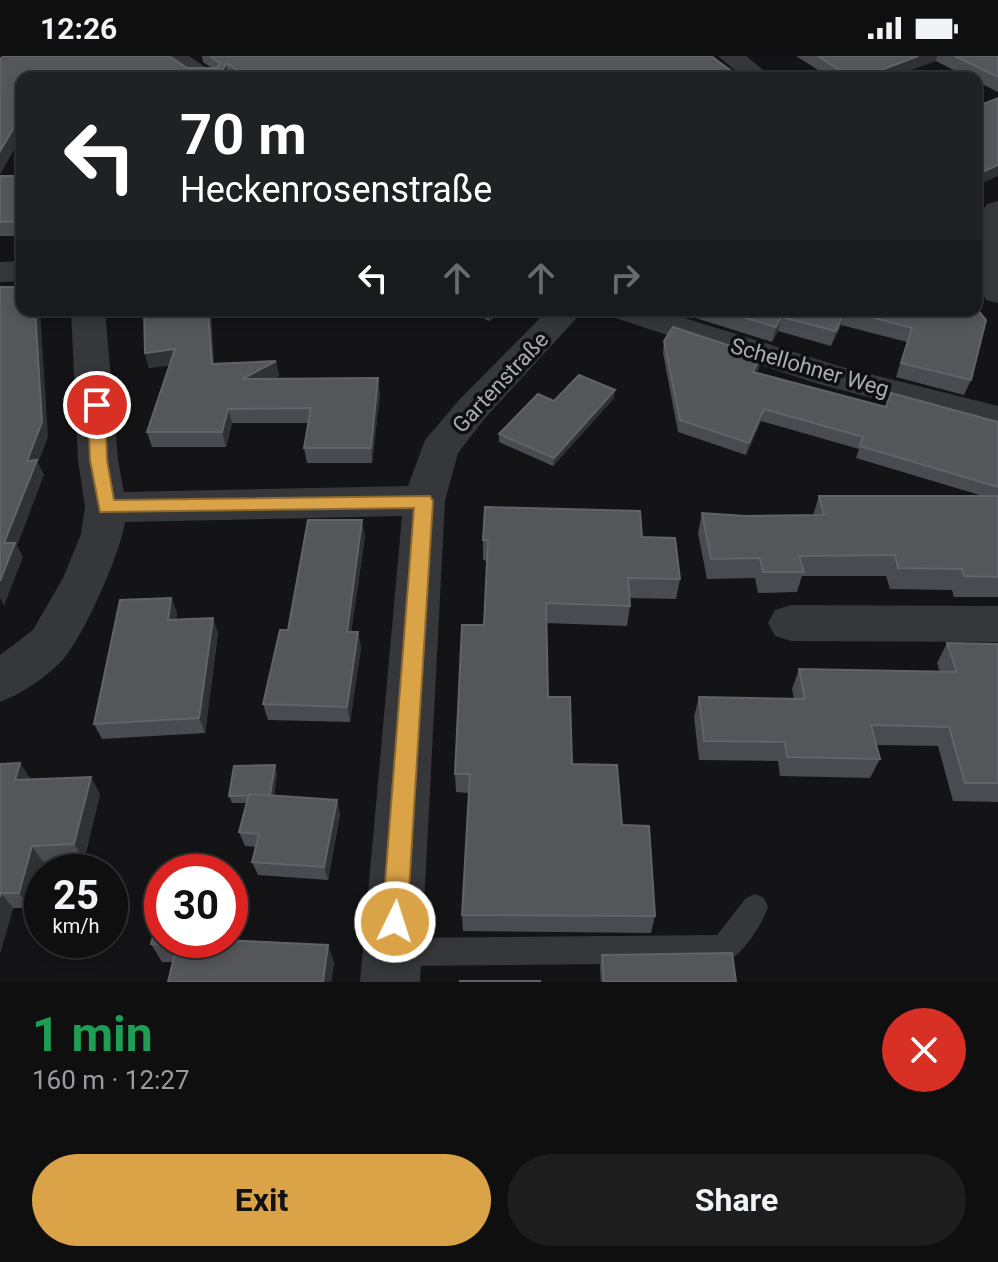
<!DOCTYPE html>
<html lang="en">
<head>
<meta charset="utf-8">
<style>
	body { margin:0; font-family:Roboto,sans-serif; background:#1d1d1e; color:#f1f3f6; height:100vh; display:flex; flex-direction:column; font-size:30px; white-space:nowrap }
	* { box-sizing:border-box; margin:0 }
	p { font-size:26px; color:#9b9c9f }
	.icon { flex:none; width:44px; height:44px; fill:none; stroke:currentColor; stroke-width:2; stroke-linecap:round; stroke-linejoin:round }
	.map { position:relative; height:926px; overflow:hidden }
	.panel { display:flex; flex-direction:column; background:#0f0f10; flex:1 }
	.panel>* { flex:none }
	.guide { position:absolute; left:16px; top:16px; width:966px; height:244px; border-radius:16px; box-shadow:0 4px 12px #0003,0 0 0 2px #2f2f30; background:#202124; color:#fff; overflow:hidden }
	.speed { position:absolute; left:24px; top:798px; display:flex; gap:16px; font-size:40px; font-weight:700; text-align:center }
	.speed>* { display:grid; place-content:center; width:104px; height:104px; border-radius:50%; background:#0f0f10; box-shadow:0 4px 12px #0003,0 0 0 2px #2f2f30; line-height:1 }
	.speed small { font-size:20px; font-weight:400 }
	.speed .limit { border:12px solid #d22; background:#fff; color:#111 }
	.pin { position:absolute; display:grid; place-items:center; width:68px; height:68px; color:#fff; margin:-34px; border:4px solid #fff; border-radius:50%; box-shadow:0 2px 8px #0007 }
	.me { position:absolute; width:88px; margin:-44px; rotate:4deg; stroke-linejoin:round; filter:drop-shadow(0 0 6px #0008) }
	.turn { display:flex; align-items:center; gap:28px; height:168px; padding:0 32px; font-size:36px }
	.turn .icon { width:104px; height:104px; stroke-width:2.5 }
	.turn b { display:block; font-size:56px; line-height:68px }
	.lanes { display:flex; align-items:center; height:76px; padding:0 32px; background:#0003; justify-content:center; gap:40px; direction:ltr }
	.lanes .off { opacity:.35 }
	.round { display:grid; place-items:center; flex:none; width:84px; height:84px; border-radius:42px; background:#1d1d1e }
	.head { display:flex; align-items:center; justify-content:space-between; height:136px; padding:0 32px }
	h1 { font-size:48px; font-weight:700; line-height:60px; color:#1e9e55 }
	.cta { display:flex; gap:16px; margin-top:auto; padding:16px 32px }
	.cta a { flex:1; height:92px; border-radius:48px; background:#daa348; color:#111; font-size:32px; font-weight:700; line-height:92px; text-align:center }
	.cta a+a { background:#1d1d1e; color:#f1f3f6 }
	.status { display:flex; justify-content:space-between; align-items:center; height:56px; padding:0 40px; background:#0f0f10; direction:ltr }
	.status svg { height:22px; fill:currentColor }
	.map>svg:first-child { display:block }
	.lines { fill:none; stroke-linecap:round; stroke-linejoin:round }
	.lane { fill:#36373a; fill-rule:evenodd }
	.street { fill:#36373a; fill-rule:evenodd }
	.wall { fill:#4a4b50 }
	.shaded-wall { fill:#303134 }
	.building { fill:#54565a; stroke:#616368; stroke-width:2 }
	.route { fill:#daa348; stroke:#8e6a2f; stroke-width:2 }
	.labels { text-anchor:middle; stroke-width:7; stroke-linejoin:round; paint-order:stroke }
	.street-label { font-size:22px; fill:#a8acb4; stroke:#0f0f11 }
</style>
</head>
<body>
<div class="status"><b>12:26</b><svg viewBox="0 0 49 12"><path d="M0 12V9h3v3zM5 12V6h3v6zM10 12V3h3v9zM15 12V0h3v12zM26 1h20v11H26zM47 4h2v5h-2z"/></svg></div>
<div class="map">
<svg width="998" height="926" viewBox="0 0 998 926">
	<rect width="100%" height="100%" fill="#141416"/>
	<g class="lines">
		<path class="lane" d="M 755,838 L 764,842 L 768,851 C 761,870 743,899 724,907 L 396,910 L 386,906 L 382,896 L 386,886 L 396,882 L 717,879 L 746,842 Z"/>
		<g class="street">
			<path d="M 159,0 L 189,0 L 221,22 L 190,22 Z"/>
			<path d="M 718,0 L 746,0 L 773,22 L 744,22 Z"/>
			<path d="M 998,145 L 998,247 L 986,244 C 969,220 970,172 987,148 Z"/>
			<path d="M 22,205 L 22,225 L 0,226 L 0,206 Z"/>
			<path d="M 71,254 L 105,254 L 118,404 L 124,436 L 408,430 L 425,384 L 459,344 L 548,254 L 584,254 L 485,362 L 458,397 L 445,445 L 420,926 L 360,926 L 402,460 L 125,466 C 121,496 85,577 65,601 C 50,619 22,638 0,646 L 0,599 L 33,574 L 63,522 L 81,478 L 85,451 L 78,404 Z"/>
			<path d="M 607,254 L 659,254 L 842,311 L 998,350 L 998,376 L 819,328 L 612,261 Z"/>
			<path d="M 791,549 L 998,550 L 998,586 L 791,585 L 775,580 L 768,567 L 775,554 Z"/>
		</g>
	</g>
	<g class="wall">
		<path d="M 202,0 L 711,0 L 741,22 L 231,22 L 228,20 L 22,22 L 22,79 L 0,118 L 0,3 L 187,12 L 212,12 L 203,6 Z"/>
		<path d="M 796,0 L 998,0 L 998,36 L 976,25 L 976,22 L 969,22 L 936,5 L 829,21 Z"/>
		<rect x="0" y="120" width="22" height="60"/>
		<path d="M 469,254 L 507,254 L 489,265 Z"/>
		<path d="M 687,254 L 976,254 L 971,324 L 964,339 L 896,321 L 907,286 L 841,269 L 831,290 L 778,275 L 772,286 L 686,259 Z"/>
		<path d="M 664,285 L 761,300 L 759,312 L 756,317 L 886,351 L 998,366 L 998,541 L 954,541 L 952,534 L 890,533 L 886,520 L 802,520 L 797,536 L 758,537 L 755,522 L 707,523 L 698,477 L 702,457 L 745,460 L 813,459 L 819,440 L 983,440 L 856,402 L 859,393 L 761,365 L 746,399 L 678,376 L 663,297 Z"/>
		<path d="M 145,297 L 214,308 L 276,305 L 279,320 L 274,323 L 380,337 L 372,407 L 307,407 L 304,392 L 309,367 L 232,367 L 226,391 L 152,391 L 147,376 L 170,309 L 149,312 Z"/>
		<path d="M 614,342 L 553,410 L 499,386 L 499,378 L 554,345 Z"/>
		<path d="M 365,480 L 351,576 L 358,576 L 361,592 L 350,666 L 268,664 L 263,648 L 288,574 Z"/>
		<path d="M 642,481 L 680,523 L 676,543 L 629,542 L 630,550 L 627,570 L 546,567 L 548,641 L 572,708 L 622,769 L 655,860 L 651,877 L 463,875 L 462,859 L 469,737 L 456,736 L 455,718 L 484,569 L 487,505 L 483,504 L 483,484 Z"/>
		<path d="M 171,542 L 177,557 L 176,564 L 218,577 L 205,677 L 102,683 L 94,668 Z"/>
		<path d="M 947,587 L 998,588 L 998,746 L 953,745 L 938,690 L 876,689 L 880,703 L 870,722 L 780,720 L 778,705 L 699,704 L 694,661 L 699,641 L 794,643 L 792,633 L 799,613 L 940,616 L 937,607 Z"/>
		<path d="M 20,707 L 31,724 L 100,738 L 84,804 L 43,806 L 31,852 L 13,852 L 0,897 L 0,708 Z"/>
		<path d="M 277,717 L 274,740 L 337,744 L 340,759 L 328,824 L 258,819 L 252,806 L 256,791 L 245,790 L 239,776 L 247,747 L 232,747 L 229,740 Z"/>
		<path d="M 239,867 L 235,885 L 328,889 L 334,907 L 331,926 L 168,926 L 173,906 L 162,906 L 151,888 Z"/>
		<path d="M 602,899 L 736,926 L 601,926 L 600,911 Z"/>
	</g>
	<g class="shaded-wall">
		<path d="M 918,0 L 937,0 L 936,5 L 890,22 L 859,22 Z"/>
		<path d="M 226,7 L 228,20 L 227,22 L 219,22 Z"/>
		<path d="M 22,58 L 22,79 L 0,118 L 0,95 Z"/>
		<path d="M 998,109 L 998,120 L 976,130 L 976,119 Z"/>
		<path d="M 35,254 L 40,254 L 48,381 L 38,407 L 44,419 L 17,490 L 23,501 L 4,550 L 0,542 L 0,525 L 4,487 L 27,405 Z"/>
		<path d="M 208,254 L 211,254 L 215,323 L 212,308 Z"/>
		<path d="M 489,254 L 507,254 L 489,265 Z"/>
		<path d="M 845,254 L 841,269 L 831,290 L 836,275 Z"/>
		<path d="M 781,261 L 778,275 L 772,286 L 776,271 Z"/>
		<path d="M 175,293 L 179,308 L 149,312 L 145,297 Z"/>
		<path d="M 761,300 L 759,312 L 750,328 L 753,316 Z"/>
		<path d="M 276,305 L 279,320 L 245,338 L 242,323 Z"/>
		<path d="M 378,322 L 380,337 L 372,407 L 371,392 Z"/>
		<path d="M 615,334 L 614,342 L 553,410 L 554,402 Z"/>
		<path d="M 228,353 L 232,367 L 226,391 L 222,376 Z"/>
		<path d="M 764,353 L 761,365 L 746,399 L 749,387 Z"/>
		<path d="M 362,464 L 365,480 L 349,592 L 347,576 Z"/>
		<path d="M 171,542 L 177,557 L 174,580 L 168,564 Z"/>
		<path d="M 213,562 L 218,577 L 205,677 L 199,662 Z"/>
		<path d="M 358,576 L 361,592 L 350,666 L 347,651 Z"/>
		<path d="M 20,707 L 31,724 L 15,724 Z"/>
		<path d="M 275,709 L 277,717 L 273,746 L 270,739 Z"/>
		<path d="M 91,721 L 100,738 L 84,804 L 74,788 Z"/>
		<path d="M 337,744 L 340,759 L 328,824 L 324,811 Z"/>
		<path d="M 32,790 L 43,806 L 31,852 L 19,837 Z"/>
		<path d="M 1,837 L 13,852 L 0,897 L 0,841 Z"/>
		<path d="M 230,848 L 239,867 L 231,903 L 222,884 L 230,884 Z"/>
		<path d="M 328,889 L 334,907 L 331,926 L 323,926 Z"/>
	</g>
	<g class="building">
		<path d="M 4,0 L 169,0 L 187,12 L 218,12 L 220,7 L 210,0 L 711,0 L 741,22 L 250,22 L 226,7 L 219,22 L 22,22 L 22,58 L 0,95 L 0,3 Z"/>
		<path d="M 818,0 L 918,0 L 860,22 L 826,22 L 846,18 Z"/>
		<path d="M 955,0 L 998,0 L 998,21 Z"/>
		<path d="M 998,42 L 998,109 L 976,119 L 976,51 Z"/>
		<path d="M 0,120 L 22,120 L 22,165 L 0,166 Z"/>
		<path d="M 0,231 L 22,231 L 22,254 L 35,254 L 42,366 L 27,405 L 37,404 L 4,487 L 15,487 L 0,525 Z"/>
		<path d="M 976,252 L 986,264 L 971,324 L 901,307 L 912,272 L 845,254 L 836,275 L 781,261 L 776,271 L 719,254 L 976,254 Z"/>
		<path d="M 144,254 L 208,254 L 212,308 L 276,305 L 242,323 L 378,322 L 371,392 L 304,392 L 311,352 L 228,353 L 222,376 L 147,376 L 175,293 L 145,297 Z"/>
		<path d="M 673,271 L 761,300 L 753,316 L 886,351 L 891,337 L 998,366 L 998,431 L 860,390 L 863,381 L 764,353 L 749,387 L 680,364 L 664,285 Z"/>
		<path d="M 579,319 L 615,334 L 554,402 L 499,378 L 538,338 L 554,345 Z"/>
		<path d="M 819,440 L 998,440 L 998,521 L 964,520 L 962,513 L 898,512 L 895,499 L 799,500 L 804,516 L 763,516 L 760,502 L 711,503 L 702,457 L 745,460 L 824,459 Z"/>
		<path d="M 485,451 L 640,455 L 642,481 L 675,482 L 680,523 L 628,522 L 630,550 L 546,547 L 548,641 L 570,641 L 572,708 L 617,709 L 622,769 L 649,770 L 655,860 L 462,859 L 470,718 L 455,718 L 462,569 L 484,569 L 488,484 L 483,484 Z"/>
		<path d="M 308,464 L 362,464 L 347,576 L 358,576 L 347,651 L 263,648 L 280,574 L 288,574 Z"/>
		<path d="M 171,542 L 168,564 L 213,562 L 199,662 L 94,668 L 120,544 Z"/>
		<path d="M 947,587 L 998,588 L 998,727 L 965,727 L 949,671 L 871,669 L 880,703 L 787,701 L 785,686 L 704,685 L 699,641 L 805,643 L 799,613 L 957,616 Z"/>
		<path d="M 20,707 L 15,724 L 91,721 L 74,788 L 32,790 L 19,837 L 1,837 L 0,841 L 0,708 Z"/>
		<path d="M 275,709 L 270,739 L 229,740 L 234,710 Z"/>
		<path d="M 249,738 L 337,744 L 324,811 L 252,806 L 259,778 L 239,776 Z"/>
		<path d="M 162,847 L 162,884 L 222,884 L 328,889 L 323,926 L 168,926 L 177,889 L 151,888 Z"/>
		<path d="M 732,897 L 736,926 L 604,926 L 602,899 Z"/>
		<rect x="460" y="925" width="80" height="1"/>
	</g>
	<path class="route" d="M 97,344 L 105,349 L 107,404 L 114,444 L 430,440 L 433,445 L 407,866 L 403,874 L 395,878 L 386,874 L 382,866 L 414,452 L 100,456 L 90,404 L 88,349 Z"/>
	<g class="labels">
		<g class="street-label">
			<text transform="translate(810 311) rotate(16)" y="8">Schellohner Weg</text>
			<text transform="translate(500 326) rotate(-47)" y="8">Gartenstraße</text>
		</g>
	</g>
</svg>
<div class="speed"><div>25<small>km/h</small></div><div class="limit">30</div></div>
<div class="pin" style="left:97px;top:349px;background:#d93025"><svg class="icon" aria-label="arrive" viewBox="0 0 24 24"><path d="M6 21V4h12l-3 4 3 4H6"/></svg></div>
<svg class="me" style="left:395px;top:866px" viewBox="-20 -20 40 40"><circle r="17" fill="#daa348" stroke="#fff" stroke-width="3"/><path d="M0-11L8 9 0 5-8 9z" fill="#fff"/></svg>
<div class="guide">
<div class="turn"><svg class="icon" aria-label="left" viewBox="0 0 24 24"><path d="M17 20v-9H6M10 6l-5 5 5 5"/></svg><div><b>70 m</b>Heckenrosenstraße</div></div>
<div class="lanes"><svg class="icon" aria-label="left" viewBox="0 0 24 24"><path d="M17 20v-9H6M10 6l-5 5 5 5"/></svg><svg class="icon off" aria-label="ahead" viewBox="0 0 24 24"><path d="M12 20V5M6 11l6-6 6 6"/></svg><svg class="icon off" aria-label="ahead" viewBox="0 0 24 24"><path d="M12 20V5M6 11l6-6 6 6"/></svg><svg class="icon off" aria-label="right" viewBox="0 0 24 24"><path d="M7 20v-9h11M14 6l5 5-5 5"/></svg></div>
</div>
</div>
<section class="panel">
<div class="head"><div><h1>1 min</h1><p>160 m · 12:27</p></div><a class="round" style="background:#d93025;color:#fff"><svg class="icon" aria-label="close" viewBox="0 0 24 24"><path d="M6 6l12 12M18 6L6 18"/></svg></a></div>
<div class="cta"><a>Exit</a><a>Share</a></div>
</section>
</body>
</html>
